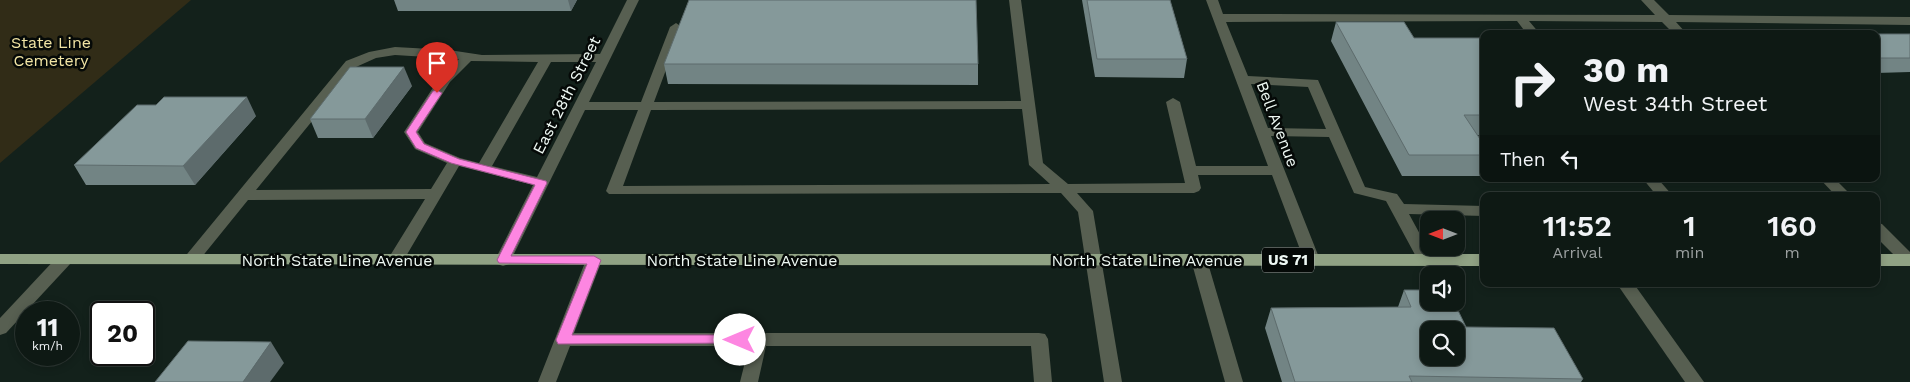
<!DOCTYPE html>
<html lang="en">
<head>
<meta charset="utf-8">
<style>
	body { margin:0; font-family:"Work Sans",sans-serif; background:#17221d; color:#f1f3f6; height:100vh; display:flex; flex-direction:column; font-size:19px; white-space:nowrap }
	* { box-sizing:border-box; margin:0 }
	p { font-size:16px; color:#9ba0a0 }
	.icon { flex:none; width:28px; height:28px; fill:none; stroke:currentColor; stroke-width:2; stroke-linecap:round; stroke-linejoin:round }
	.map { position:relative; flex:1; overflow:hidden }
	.details { position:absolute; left:1480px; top:192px; width:400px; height:95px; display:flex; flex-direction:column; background:#0e1914; border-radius:10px; box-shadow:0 2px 8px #0003,0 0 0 1px #2e3834 }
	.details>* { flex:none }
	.banner { position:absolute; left:1480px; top:30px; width:400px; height:152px; border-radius:10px; box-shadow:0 2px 8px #0003,0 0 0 1px #2e3834; background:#0e1914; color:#f1f3f6; overflow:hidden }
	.needle { width:32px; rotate:270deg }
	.controls { position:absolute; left:1420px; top:211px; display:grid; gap:10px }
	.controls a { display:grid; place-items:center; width:45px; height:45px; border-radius:10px; background:#0e1914; box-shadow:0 2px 8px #0003,0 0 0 1px #2e3834; font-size:25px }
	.speed { position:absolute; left:15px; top:301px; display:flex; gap:10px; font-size:25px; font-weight:700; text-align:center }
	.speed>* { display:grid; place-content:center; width:65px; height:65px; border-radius:50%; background:#0e1914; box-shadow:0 2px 8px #0003,0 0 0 1px #2e3834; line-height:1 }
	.speed small { font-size:12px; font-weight:400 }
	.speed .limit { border:2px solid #111; border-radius:8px; background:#fff; color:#111 }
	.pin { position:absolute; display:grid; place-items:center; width:42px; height:42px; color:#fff; margin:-51px -21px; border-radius:50% 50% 50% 0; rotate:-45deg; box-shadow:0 0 5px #0007 }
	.pin .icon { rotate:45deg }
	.me { position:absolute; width:55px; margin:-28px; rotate:270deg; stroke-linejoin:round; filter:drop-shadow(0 0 4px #0008) }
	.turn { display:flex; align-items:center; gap:18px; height:105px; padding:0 20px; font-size:22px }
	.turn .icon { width:65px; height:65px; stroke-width:2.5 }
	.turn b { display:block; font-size:35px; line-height:42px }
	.then { display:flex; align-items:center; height:48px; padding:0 20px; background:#0003; gap:10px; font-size:19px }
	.eta { display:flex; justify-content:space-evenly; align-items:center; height:85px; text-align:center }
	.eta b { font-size:30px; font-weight:600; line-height:35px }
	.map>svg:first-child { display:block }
	.green { fill:#312c17 }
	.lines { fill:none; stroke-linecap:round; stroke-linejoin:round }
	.minor { fill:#575f51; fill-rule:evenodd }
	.major { fill:#90a284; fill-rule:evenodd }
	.wall { fill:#728484 }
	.shaded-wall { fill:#5d6b6c }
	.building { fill:#85999a; stroke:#5d6b6c; fill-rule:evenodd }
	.route { fill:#fd86e1; stroke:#a45792 }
	.labels { text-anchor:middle; stroke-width:5; stroke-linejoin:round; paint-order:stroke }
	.shield { fill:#050907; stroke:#a8b0ac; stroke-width:1 }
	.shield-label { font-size:15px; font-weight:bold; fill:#eef8f3 }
	.park-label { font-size:16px; fill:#f2e5a4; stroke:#050907 }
	.street-label { font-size:16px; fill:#eef8f3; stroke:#050907 }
</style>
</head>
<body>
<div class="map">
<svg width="1910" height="382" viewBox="0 0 1910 382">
	<rect width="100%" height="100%" fill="#13211b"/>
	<path class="green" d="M 0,0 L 191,0 L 0,163 Z"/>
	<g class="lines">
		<g class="minor">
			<path d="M 627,0 L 639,0 L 589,102 L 641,102 L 670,27 L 676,23 L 682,27 L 654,102 L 1021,101 L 1009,0 L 1021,0 L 1043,163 L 1068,184 L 1185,183 L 1166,102 L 1173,98 L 1180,102 L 1196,166 L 1268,166 L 1206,0 L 1218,0 L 1223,14 L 1655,15 L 1641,0 L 1654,0 L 1669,15 L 1910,17 L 1910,25 L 1676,22 L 1687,34 L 1674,34 L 1662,22 L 1529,21 L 1540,34 L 1527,34 L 1517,21 L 1226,22 L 1248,76 L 1318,80 L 1365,187 L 1397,194 L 1404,204 L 1484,206 L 1484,216 L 1409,214 L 1434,260 L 1432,264 L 1426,266 L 1420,264 L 1386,201 L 1354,193 L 1329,137 L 1271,136 L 1320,260 L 1318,264 L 1312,266 L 1306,264 L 1304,260 L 1272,175 L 1198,175 L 1201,188 L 1199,191 L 1194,193 L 1077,193 L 1093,211 L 1122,382 L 1104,382 L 1078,212 L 1061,193 L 609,194 L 606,191 L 638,110 L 585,110 L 509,264 L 503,266 L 497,264 L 495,260 L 533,185 L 459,166 L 402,263 L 396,264 L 390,263 L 388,259 L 425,199 L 248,200 L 197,263 L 191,264 L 185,263 L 183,259 L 346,61 L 369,52 L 395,47 L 449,50 L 482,55 L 600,54 ZM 395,55 L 459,59 L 440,77 L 404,132 L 415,149 L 447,163 L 431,189 L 256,190 L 356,67 L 376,58 ZM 471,61 L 538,62 L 479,163 L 460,158 L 425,143 L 418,132 L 450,82 ZM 551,62 L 596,62 L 537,177 L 492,166 ZM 1251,84 L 1308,87 L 1326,129 L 1268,128 ZM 1022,109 L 1029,165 L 1050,184 L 623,186 L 651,110 Z"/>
			<path d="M 1643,179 L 1658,179 L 1673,196 L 1657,196 Z"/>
			<path d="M 1820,179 L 1835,179 L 1852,196 L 1836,196 Z"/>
			<path d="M 1876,223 L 1882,224 L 1910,252 L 1910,265 L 1903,264 L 1876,237 Z"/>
			<path d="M 65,254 L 71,255 L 73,259 L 71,263 L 6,333 L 0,335 L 0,318 L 59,255 Z"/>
			<path d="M 594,254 L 600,256 L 602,260 L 574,333 L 1039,333 L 1045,334 L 1048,339 L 1052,382 L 1034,382 L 1031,346 L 766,346 L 758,382 L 740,382 L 749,346 L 570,346 L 556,382 L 538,382 L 586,260 L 588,256 Z"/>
			<path d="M 1199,254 L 1205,256 L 1207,260 L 1243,382 L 1225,382 L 1191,260 L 1193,256 Z"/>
			<path d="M 1617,284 L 1634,284 L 1704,382 L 1685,382 Z"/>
		</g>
		<g class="major">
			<path d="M 0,254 L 1484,254 L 1484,266 L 0,264 Z"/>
			<rect x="1876" y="254" width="34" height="12"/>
		</g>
	</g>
	<g class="wall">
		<path d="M 394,0 L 577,0 L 571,11 L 398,11 Z"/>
		<path d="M 1082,0 L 1170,0 L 1187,59 L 1184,78 L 1095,77 Z"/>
		<path d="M 1336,22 L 1414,38 L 1484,38 L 1484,135 L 1478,135 L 1484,145 L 1484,171 L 1482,176 L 1402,176 L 1331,41 Z"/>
		<path d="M 1876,34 L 1910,34 L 1910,72 L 1876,73 Z"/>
		<path d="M 664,64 L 978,64 L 978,85 L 668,84 Z"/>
		<path d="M 412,86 L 373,138 L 318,138 L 310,119 Z"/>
		<path d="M 256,116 L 195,185 L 86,185 L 74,165 Z"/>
		<path d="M 1404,290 L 1466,327 L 1583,379 L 1581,382 L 1282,382 L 1265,328 L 1271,308 L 1398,307 Z"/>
	</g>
	<g class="shaded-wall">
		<path d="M 568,0 L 577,0 L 571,11 Z"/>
		<path d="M 404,67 L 412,86 L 373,138 L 365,119 Z"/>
		<path d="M 247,97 L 256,116 L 195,185 L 183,166 Z"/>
		<path d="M 271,342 L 284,363 L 270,382 L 243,382 Z"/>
	</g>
	<g class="building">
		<path d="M 689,0 L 976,0 L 978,64 L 664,64 Z"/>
		<path d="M 1087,0 L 1170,0 L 1187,59 L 1097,59 Z"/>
		<path d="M 1336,22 L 1404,22 L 1414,38 L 1484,38 L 1484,115 L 1464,115 L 1484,145 L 1484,155 L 1409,155 Z"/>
		<path d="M 1876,34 L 1910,34 L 1910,58 L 1879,58 L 1876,56 Z"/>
		<path d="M 350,67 L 404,67 L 365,119 L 310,119 Z"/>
		<path d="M 164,97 L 247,97 L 183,166 L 74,165 L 137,105 L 156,105 Z"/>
		<path d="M 1404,290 L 1429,290 L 1429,302 L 1454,302 L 1466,327 L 1554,328 L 1583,379 L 1409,376 L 1412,382 L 1295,382 L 1271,308 L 1411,307 ZM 1429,330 L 1456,330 L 1456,358 L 1429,358 Z"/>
		<path d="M 188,341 L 271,342 L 243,382 L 155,382 Z"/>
	</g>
	<path class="route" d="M 437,90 L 442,93 L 416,132 L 424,144 L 459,159 L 546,181 L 547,183 L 511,256 L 594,256 L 601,260 L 572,335 L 740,335 L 744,336 L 746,340 L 744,343 L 558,344 L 556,340 L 587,264 L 499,263 L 497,260 L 535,185 L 451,163 L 416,148 L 406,132 L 433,91 Z"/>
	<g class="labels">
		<rect class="shield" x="1262" y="247.5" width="52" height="25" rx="4"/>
		<g class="shield-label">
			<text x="1288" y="265">US 71</text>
		</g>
		<g class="park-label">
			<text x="51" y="48">State Line<tspan x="51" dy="18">Cemetery</tspan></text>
		</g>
		<g class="street-label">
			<text transform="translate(566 95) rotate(-63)" y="6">East 28th Street</text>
			<text transform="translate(1278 124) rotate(69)" y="6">Bell Avenue</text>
			<text x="337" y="266">North State Line Avenue</text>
			<text x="742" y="266">North State Line Avenue</text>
			<text x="1147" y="266">North State Line Avenue</text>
		</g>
	</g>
</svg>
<div class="controls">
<a><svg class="needle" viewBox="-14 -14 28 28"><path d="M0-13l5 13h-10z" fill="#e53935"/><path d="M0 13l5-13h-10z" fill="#9ba0a0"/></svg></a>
<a><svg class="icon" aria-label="sound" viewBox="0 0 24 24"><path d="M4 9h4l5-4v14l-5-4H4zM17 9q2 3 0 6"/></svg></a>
<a><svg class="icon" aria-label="search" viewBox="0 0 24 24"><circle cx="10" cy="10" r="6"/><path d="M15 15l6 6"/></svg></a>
</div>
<div class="speed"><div>11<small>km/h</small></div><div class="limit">20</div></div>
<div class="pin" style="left:437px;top:93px;background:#d93025"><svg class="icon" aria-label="arrive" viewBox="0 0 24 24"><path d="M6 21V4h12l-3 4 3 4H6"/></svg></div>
<svg class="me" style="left:740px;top:340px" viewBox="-20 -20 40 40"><circle r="19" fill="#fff"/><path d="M0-13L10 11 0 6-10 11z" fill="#fd86e1"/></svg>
<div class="banner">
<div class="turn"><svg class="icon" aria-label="right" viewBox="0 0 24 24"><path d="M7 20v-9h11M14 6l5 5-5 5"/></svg><div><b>30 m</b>West 34th Street</div></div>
<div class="then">Then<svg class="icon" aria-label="left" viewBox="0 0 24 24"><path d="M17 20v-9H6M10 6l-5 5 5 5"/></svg></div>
</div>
<section class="details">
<div class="eta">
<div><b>11:52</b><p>Arrival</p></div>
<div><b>1</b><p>min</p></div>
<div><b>160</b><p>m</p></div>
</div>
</section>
</div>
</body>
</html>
